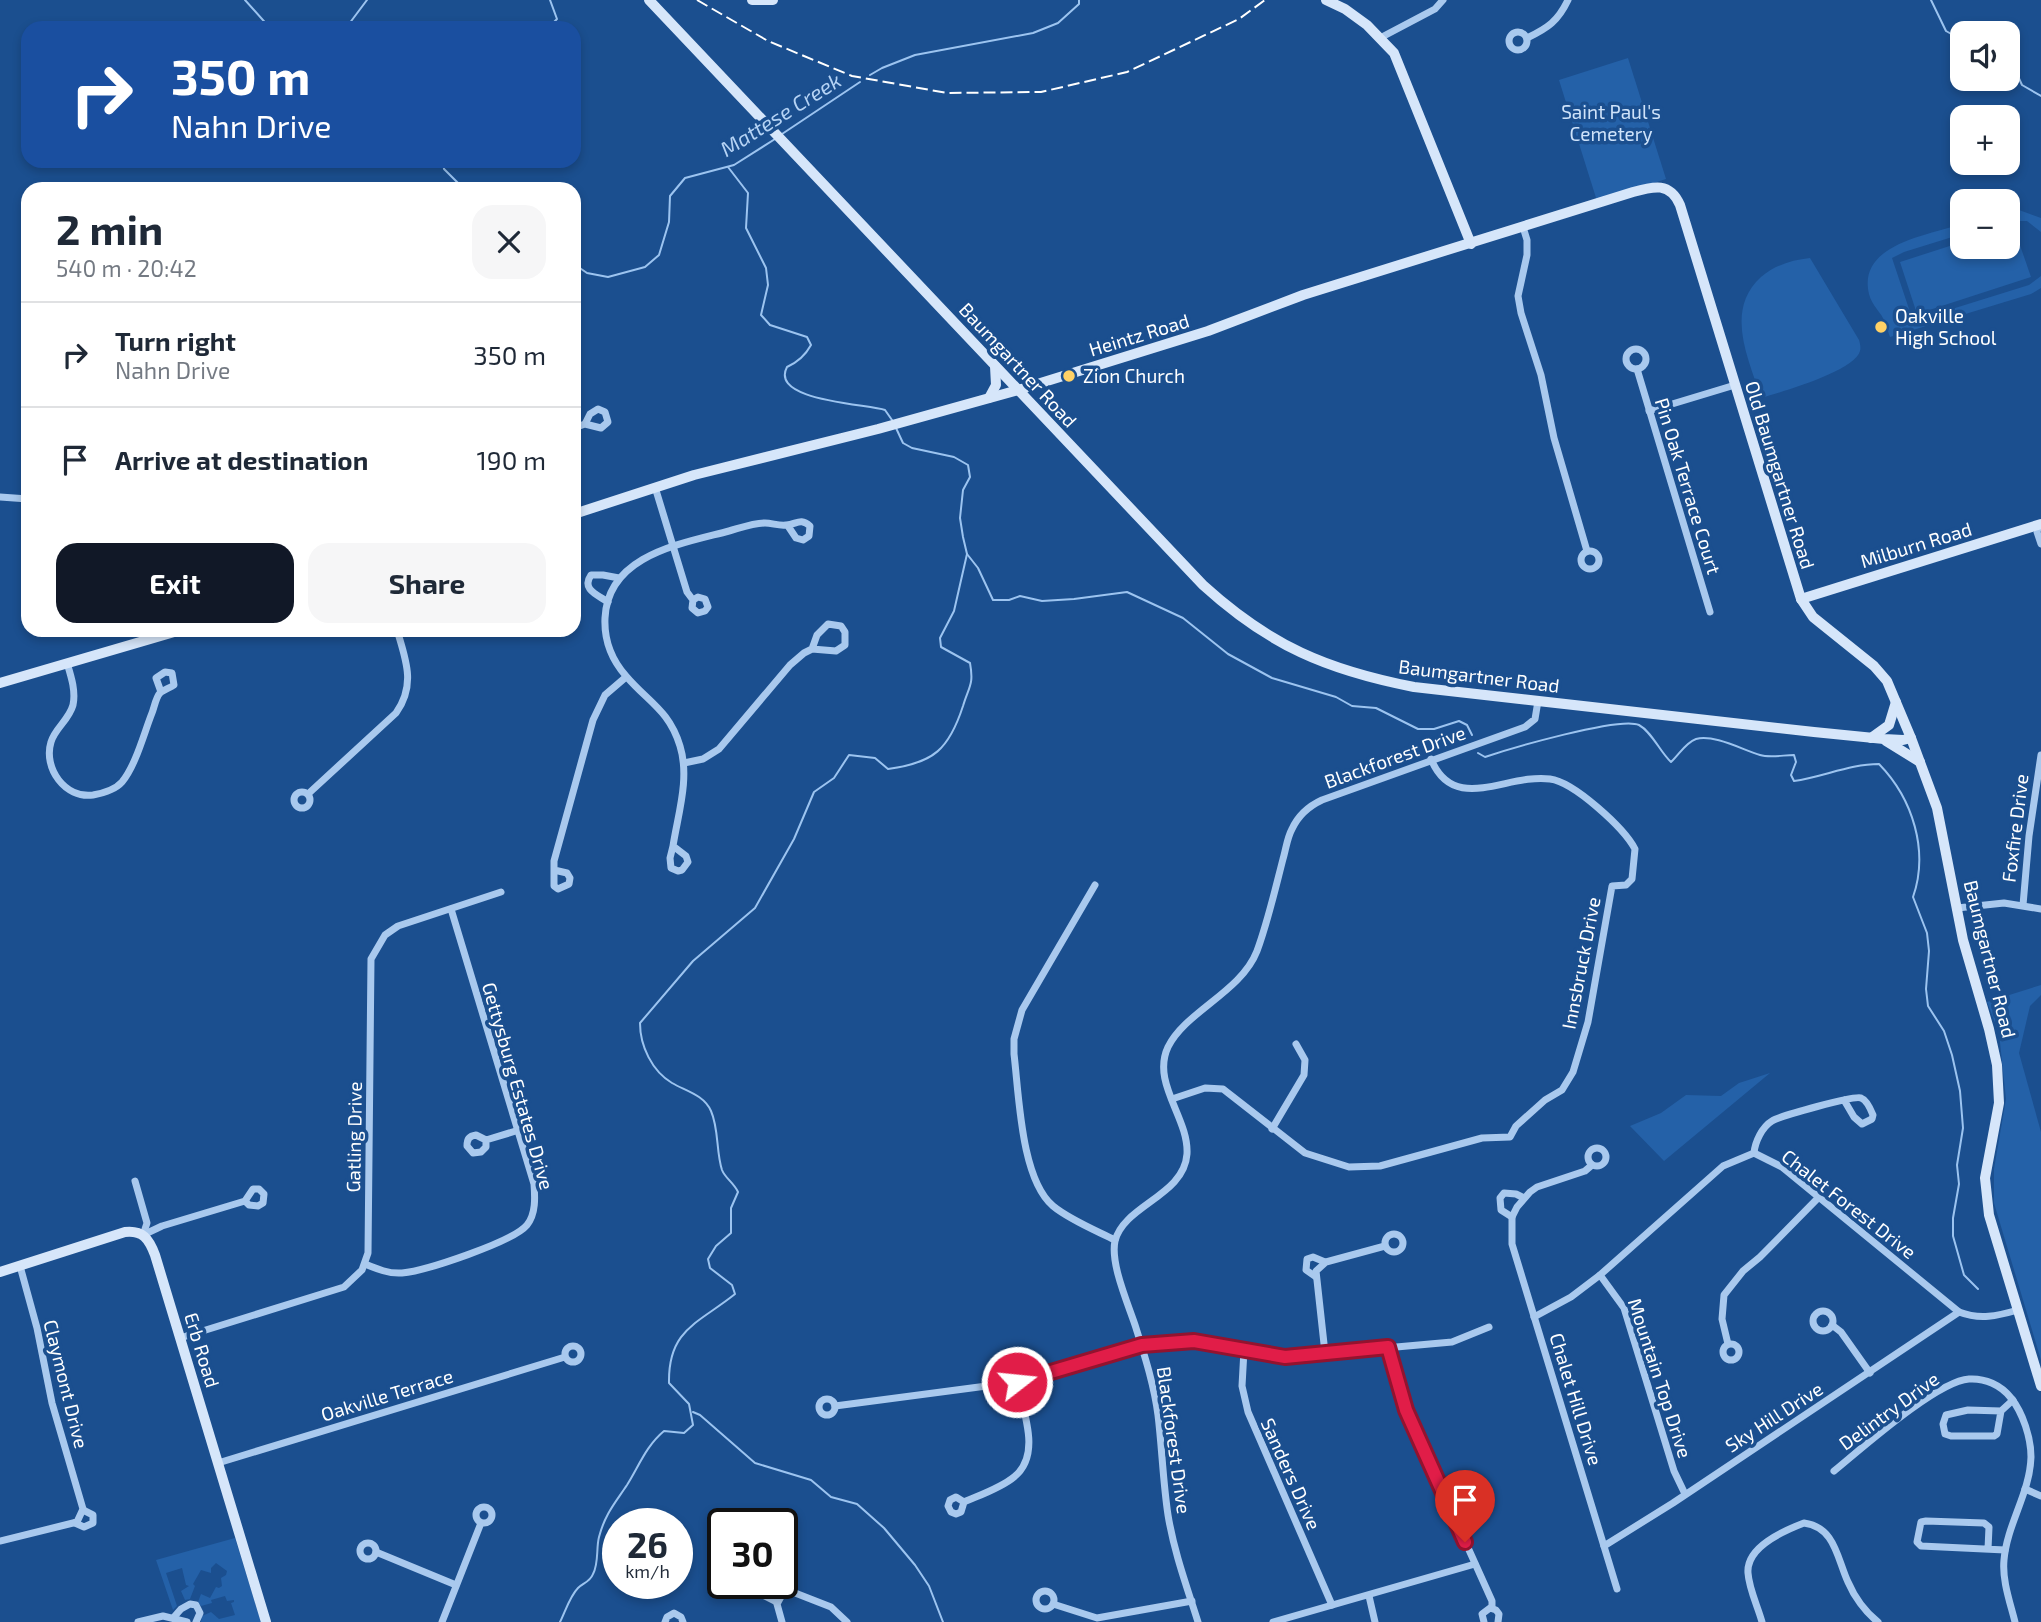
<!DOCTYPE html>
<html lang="en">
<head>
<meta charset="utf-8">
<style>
	body { margin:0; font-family:"Exo 2",sans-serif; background:#f6f6f7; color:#1f2937; height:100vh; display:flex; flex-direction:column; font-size:26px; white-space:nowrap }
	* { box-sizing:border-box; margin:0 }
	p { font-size:23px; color:#747a83 }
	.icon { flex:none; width:38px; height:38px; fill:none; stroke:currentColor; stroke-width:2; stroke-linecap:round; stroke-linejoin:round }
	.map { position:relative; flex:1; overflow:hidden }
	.sheet { position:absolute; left:21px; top:182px; width:560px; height:455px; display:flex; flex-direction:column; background:#fff; border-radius:21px; box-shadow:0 4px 10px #0003 }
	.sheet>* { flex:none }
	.hud { position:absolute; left:21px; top:21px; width:560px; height:147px; border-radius:21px; box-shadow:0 4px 10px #0003; background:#1a4fa0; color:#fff; overflow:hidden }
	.tools { position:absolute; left:1950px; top:21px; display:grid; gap:14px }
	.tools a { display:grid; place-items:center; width:70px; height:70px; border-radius:14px; background:#fff; box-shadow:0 4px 10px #0003; font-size:35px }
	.speed { position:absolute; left:602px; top:1508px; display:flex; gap:14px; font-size:35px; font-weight:700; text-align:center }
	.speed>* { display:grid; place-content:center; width:91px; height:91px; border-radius:50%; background:#fff; box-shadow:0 4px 10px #0003; line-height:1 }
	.speed small { font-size:18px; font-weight:400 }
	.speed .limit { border:4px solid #111; border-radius:10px; background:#fff; color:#111 }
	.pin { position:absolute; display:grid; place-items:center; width:60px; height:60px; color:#fff; margin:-72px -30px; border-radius:50% 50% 50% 0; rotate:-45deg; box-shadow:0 0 7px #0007 }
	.pin .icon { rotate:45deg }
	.me { position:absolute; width:77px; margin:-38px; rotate:74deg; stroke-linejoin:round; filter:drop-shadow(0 0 5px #0008) }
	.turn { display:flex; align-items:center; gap:24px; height:147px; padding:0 35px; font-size:32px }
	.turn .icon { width:91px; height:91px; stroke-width:2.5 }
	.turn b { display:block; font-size:49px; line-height:60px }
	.round { display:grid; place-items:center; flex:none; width:74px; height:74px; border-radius:21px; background:#f6f6f7 }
	.overview { display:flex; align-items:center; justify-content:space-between; height:119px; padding:0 35px }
	h1 { font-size:42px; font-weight:700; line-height:52px }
	.primary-button { display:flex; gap:14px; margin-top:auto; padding:14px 35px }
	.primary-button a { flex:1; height:80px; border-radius:21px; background:#111827; color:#fff; font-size:28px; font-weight:700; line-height:80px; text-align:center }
	.primary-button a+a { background:#f6f6f7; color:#1f2937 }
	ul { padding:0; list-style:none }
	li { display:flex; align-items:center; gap:21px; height:105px; padding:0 35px; border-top:2px solid #e0e1e3 }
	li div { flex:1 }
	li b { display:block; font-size:26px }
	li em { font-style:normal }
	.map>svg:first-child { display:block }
	.green { fill:#2461a8 }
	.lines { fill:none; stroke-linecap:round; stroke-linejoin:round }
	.stream { stroke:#9cc4f0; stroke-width:2 }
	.street { stroke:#a9c9ee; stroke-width:7 }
	.secondary { stroke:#d6e6fa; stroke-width:10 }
	.rail { stroke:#fff; stroke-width:2; stroke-dasharray:12 5; stroke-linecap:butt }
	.route-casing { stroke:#92132f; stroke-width:18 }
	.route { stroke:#e11d48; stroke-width:12 }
	.poi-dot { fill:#ffd166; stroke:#1b4f8f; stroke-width:2.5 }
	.labels { text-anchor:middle; stroke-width:7; stroke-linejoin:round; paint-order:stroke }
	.park-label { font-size:19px; fill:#cfe3fa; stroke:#1b4f8f }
	.poi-label { font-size:19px; fill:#fff; stroke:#1b4f8f; text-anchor:start }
	.street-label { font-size:19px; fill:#fff; stroke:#1b4f8f }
	.water-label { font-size:21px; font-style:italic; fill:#b5d3f5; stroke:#1b4f8f }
</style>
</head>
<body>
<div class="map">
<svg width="2041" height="1622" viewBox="0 0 2041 1622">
	<rect width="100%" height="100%" fill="#1b4f8f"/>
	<g class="green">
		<path d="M 1628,58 L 1666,179 L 1597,201 L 1559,80 Z"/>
		<path d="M 2019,210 L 2041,218 L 2041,232 L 2027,221 L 2007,221 L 2007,210 Z"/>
		<path d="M 1962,224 L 1962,234 L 1904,252 L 1892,258 L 1911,315 L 1910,319 L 1923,318 L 2029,285 L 2041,276 L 2041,288 L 2031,294 L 1890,337 C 1888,332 1887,327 1885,322 C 1881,312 1872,306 1869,294 C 1857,244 1929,235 1962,224 Z"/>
		<path d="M 2013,225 L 2031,277 L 1917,314 L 1900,262 L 1962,242 L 1962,247 L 2007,247 L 2007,227 Z"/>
		<path d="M 1810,258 L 1859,340 C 1860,343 1861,348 1860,351 C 1855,371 1781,392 1761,398 C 1749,359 1724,311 1761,277 C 1775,265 1792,260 1810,258 Z"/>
		<path d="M 2041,985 L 2041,995 L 2030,1006 L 2019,1053 L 2041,1132 L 2041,1360 L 1994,1203 L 1994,1169 L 2006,1099 L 1999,1033 L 1987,1002 Z"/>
		<path d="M 1770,1073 L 1664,1161 L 1630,1126 L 1661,1113 L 1686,1095 L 1721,1096 L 1739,1083 Z"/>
		<path d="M 235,1538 L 261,1622 L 201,1622 L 202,1616 L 211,1612 L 219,1619 L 235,1615 L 231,1603 L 234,1602 L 234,1600 L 227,1601 L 225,1596 L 211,1600 L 212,1603 L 201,1606 L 198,1602 L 201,1594 L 210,1598 L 216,1587 L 219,1588 L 222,1586 L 221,1578 L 226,1575 L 227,1571 L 216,1563 L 211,1568 L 211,1573 L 201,1570 L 193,1584 L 195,1586 L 190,1599 L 185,1600 L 181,1591 L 189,1586 L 186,1585 L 182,1568 L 166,1573 L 177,1606 L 173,1610 L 156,1560 Z"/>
	</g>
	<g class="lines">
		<g class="stream">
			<path d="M 245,0 L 270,28"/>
			<path d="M 1931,0 L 1946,31 L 1962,40"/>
			<path d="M 346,28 L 367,0"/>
			<path d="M 548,28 L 557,19 L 550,0"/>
			<path d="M 2007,52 L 2022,85 L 2041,96"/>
			<path d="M 870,75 L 882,68 L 915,55 L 1033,33 L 1058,23 L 1079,4 L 1079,0"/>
			<path d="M 782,134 L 860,82"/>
			<path d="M 443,161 L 444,169 L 464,189"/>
			<path d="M 728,167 L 748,193 L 746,228 L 766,268 L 768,285 L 761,315 L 770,325 L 807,337 L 811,345 C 805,356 798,362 787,367 C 769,401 867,404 885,410 L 892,420"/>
			<path d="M 574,264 L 587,273 L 608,277 L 645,267 L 659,255 L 669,222 L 670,196 L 685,178 L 734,165 L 775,139"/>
			<path d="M 896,428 L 903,443 L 912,448 L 954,457 L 968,465 L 970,477 L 963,490 L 960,518 L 963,537 L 967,554 L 978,568 L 993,600 L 1009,600 L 1020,596 L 1042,601 L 1074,599 L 1127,592 L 1183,618 L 1228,654 L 1272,678 L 1336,697 L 1352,706 L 1376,708 L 1418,729 L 1434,729 L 1459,721 L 1467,725 L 1472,735"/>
			<path d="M 1478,753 L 1485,757 C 1509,749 1620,716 1639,725 C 1652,732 1660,752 1671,762 C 1679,755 1685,743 1696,739 C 1714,734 1743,750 1760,755 C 1770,758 1784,755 1794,755 L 1796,762 L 1791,775 L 1794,781 C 1823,777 1850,764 1879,764 C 1913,799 1929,851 1913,897 L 1927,933 L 1929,951 L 1926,989 L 1928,1006 L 1944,1031 L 1952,1055 L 1960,1091 L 1963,1128 L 1957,1165 L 1959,1184 L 1953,1218 L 1953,1236 L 1964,1275 L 1978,1289"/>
			<path d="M 693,1412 L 700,1415 L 755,1463 L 811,1480 L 831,1497 L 857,1504 L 884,1528 L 915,1565 L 929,1586 L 943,1622"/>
			<path d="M 560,1622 C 565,1612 570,1596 578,1588 C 583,1583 590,1582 593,1574 C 599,1563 596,1548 599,1537 C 605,1514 615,1503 627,1485 C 639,1466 646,1446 664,1431 L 684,1433 L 693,1425 L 689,1404 L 669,1383 C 668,1329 699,1323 735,1294 L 732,1285 L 710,1268 L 708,1259 L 716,1246 L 731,1233 L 731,1208 L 738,1192 C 734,1183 725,1178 722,1170 C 716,1152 719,1129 711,1111 C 704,1095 686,1091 672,1083 C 652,1071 640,1046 640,1023 L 693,961 L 755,908 L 794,839 L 814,792 L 834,778 L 849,755 L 875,758 L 888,769 C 934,763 949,749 963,706 C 969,686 974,685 970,663 L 941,647 L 940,638 L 954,611 L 967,554"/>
		</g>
		<g class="street">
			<circle cx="1518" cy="41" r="9"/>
			<path d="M 1380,38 L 1435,9 L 1443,0"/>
			<path d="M 1527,38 C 1548,28 1558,21 1568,0"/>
			<path d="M 1523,227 L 1527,240 L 1527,255 L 1518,296 L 1521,313 L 1541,375 L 1554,438 L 1587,551"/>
			<circle cx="1636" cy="359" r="10"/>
			<path d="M 1637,369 L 1710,612"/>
			<path d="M 1649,411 L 1735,385"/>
			<path d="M 574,428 L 585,424 L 601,428 L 608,422 L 605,412 L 598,409 L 590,414 L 585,424"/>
			<path d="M 655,487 L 687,592 L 693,600 L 692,608 L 698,613 L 705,611 L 708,607 L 705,599 L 698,597 L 693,600"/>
			<path d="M 0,497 L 28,499"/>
			<path d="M 2039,525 L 2037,532 L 2041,544"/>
			<circle cx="1590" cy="560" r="9"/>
			<path d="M 28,585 L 25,592 L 28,602"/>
			<path d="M 608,602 C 598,595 581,590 591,575 L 603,575 L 619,578"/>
			<path d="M 67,663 C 71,676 76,691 73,705 C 69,720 55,728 51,742 C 43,768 65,799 93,795 C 104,793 115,790 122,782 C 136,765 144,733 152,713 C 154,708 156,697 160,693 C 163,690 170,688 174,685 L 172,673 L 165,672 L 156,678 L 161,692"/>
			<path d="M 684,763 L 703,759 L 719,749 L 790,665 L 804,653 L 812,649 L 836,651 L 845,645 L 845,632 L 841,626 L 828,624 L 817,635 L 812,649"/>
			<circle cx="302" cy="800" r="8"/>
			<path d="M 308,794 L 396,713 C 416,685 406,660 397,630"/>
			<path d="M 673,846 L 670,858 L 671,868 L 678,871 L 682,870 L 688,862 L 686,856 L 673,846 C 678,814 690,778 680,746 C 669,710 648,702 626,676 C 611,659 604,640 605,618 C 608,555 680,544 729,531 C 740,528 753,523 765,523 C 772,523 779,526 786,525 C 796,525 800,517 810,526 L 809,536 L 803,540 L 796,538 L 788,526"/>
			<path d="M 554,870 L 554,886 L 558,889 L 569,884 L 570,878 L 567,873 L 554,870 L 554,861 L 593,720 L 605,695 L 626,677"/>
			<path d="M 1095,885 L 1022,1010 L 1014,1039 L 1014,1054 C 1019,1095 1021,1179 1053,1206 C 1070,1220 1095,1230 1115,1240"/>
			<path d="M 2023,905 L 2029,836 L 2041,755"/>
			<path d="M 1957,908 L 2004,903 L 2041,909"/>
			<path d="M 1172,1099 L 1205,1088 L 1223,1089 L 1305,1153 L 1349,1167 L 1380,1166 L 1482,1138 L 1510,1137 L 1516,1126 L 1545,1100 L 1562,1090 L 1573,1072 L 1588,1022 L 1612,886 L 1626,885 L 1632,879 L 1635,849 C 1624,828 1574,782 1550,779 C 1507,773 1454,815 1431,759"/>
			<path d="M 1272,1129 L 1304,1075 L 1305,1060 L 1296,1044"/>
			<path d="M 486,1140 L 486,1147 L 481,1152 L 473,1153 L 467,1146 C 467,1139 469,1136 476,1135 L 486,1140 L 519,1130"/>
			<circle cx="1597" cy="1157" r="9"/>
			<path d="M 1754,1153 C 1755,1142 1762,1127 1772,1121 C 1780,1116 1855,1095 1861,1098 C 1867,1100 1871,1110 1873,1115 L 1872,1119 L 1862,1124 L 1854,1117 L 1844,1100"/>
			<path d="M 1592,1165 L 1585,1171 L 1537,1187 L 1530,1192 L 1517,1207 L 1512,1217 L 1512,1244 L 1617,1589"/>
			<path d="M 135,1181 L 147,1223 L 143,1235"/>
			<path d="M 1512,1217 L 1501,1210 L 1500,1198 L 1504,1193 L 1516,1194 L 1524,1198"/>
			<circle cx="1394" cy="1243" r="9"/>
			<path d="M 143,1235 L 162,1226 L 245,1201 L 253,1189 L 259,1189 L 264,1194 L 263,1203 L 258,1206 L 249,1205 L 245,1201"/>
			<path d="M 365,1264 C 377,1269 389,1274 402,1273 C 425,1271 513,1242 527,1225 C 536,1214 535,1197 534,1184 L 451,909"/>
			<path d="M 1600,1275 L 1624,1308 L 1674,1471 L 1685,1494"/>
			<path d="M 1316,1277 L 1306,1270 L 1307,1259 L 1313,1257 L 1325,1262"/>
			<circle cx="1823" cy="1321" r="10"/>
			<path d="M 1534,1317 L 1571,1297 L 1600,1275 L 1723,1166 L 1754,1153 L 1782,1167 L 1959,1312 C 1980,1320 1997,1316 2018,1310"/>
			<path d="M 1832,1325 L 1841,1332 L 1870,1373"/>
			<path d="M 180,1338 L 344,1287 L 362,1270 L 368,1253 L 371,959 L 385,935 L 398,926 L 501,892"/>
			<circle cx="1731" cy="1352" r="8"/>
			<path d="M 1728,1344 L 1722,1319 L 1724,1295 L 1743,1271 L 1760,1257 L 1819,1197"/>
			<circle cx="573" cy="1354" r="8"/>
			<path d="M 1388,1347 L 1406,1410 L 1492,1601 L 1492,1608"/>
			<path d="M 1244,1350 L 1242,1386 L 1248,1412 L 1332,1605"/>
			<path d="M 1325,1353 L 1316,1271 L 1326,1262 L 1385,1246"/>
			<circle cx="827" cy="1407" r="8"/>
			<path d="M 835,1406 L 1017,1382 L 1142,1345 L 1194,1341 L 1285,1357 L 1452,1342 L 1489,1327"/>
			<path d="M 2001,1411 L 1997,1434 L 1994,1436 L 1951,1436 L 1945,1434 L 1943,1424 L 1946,1415 L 1968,1410 L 2001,1411 L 2013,1400"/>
			<path d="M 218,1463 L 565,1357"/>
			<path d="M 1834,1471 C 1861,1449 1937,1381 1969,1379 C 1985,1378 2001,1385 2011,1398 C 2023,1413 2031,1438 2031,1457 C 2030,1493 2007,1524 2004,1560 C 2002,1580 2010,1602 2015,1622"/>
			<path d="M 2025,1489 L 2041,1496"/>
			<path d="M 964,1502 L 956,1497 L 950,1500 L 948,1506 L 951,1512 L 956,1514 L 961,1512 L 964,1502 C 980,1495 1001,1488 1014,1477 C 1042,1455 1023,1411 1017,1382"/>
			<circle cx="484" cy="1515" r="8"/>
			<path d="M 75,1523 L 84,1527 L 93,1523 L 93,1515 L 83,1510"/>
			<path d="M 0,1541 L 77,1522 L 83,1509 L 52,1403 L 37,1328 L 20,1266"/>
			<circle cx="368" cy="1551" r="8"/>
			<path d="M 1604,1546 L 1673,1503 L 1959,1312"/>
			<path d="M 1988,1549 L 1989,1527 L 1984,1523 L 1926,1521 L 1921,1522 L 1917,1542 L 1921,1546 L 2005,1550"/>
			<path d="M 376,1552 L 456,1585"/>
			<path d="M 763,1584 L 763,1595 L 777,1602"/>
			<circle cx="1045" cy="1600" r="9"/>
			<path d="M 1369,1596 L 1375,1622"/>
			<path d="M 1053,1604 L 1097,1618 L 1192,1601"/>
			<path d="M 174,1617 L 181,1609 L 190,1604 L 196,1605 L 200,1613 L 196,1622"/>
			<path d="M 138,1622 L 163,1616 L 187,1622"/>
			<path d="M 442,1622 L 481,1523"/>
			<path d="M 665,1622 L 667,1617 L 674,1613 L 681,1617 L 683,1622"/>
			<path d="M 782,1622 L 777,1604 L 783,1593 L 790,1591 L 831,1607 L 847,1622"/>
			<path d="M 1198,1622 C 1187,1587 1174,1552 1168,1515 C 1163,1482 1162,1448 1158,1415 C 1154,1385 1145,1357 1136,1328 C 1129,1306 1110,1264 1115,1241 C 1124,1205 1184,1196 1187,1154 C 1189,1118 1151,1083 1168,1047 C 1186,1011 1241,992 1257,951 C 1268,921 1275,890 1283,859 C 1286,849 1287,838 1292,829 C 1298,816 1309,806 1322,800 L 1525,727 L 1535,719 L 1538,701"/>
			<path d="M 1273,1622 L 1475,1564"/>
			<path d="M 1484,1622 L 1482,1614 L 1490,1608 L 1496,1610 L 1499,1614 L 1498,1622"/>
			<path d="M 1762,1622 C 1758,1607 1749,1589 1748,1573 C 1746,1547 1783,1531 1804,1523 C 1835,1527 1837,1558 1848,1582 C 1854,1596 1865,1612 1878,1622"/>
		</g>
		<g class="secondary">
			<path d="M 649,0 L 1203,585 C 1270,646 1327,670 1414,687 L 1814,732 L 1884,739 L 1903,740 L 1911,738"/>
			<path d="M 752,0 L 773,0"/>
			<path d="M 1326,0 L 1345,9 L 1367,25 L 1394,53 L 1471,244"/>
			<path d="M 989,398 L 996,385 L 995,366"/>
			<path d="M 574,514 L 694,475 L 878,429 L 1018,390 L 1208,331 L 1303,295 L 1633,192 C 1654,186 1670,182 1680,205 L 1801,599 L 1813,617 L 1874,666 L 1887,681 L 1911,738 L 1937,808 L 1963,940 L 1989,1029 L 1997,1065 L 1999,1103 L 1985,1178 L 1989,1215 L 2041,1386"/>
			<path d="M 1801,599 L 2041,524"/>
			<path d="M 0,683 L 181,630"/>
			<path d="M 1871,738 L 1889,725 L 1896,702"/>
			<path d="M 1886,741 L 1920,762"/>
			<path d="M 0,1272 L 125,1232 C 143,1230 149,1239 155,1255 L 266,1622"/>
		</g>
		<path class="rail" d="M 697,0 L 768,41 L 852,76 L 947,93 L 1041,92 L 1127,72 L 1239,19 L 1265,0"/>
	</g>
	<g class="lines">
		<g class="route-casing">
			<path id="route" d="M 1017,1382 L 1142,1345 L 1194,1341 L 1285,1357 L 1388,1347 L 1406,1410 L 1465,1542"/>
		</g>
		<use href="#route" class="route"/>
	</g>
	<g class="poi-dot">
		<circle cx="1881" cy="327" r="7"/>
		<circle cx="1069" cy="376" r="7"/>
	</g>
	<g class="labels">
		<g class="park-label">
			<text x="1611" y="119">Saint Paul's<tspan x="1611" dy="22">Cemetery</tspan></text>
		</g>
		<g class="poi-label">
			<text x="1895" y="323">Oakville<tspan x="1895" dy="22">High School</tspan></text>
			<text x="1083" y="383">Zion Church</text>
		</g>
		<g class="street-label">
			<text transform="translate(1139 335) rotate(-17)" y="7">Heintz Road</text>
			<text transform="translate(1018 365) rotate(47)" y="7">Baumgartner Road</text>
			<text transform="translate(1780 475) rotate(73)" y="7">Old Baumgartner Road</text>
			<text transform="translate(1688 486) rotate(73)" y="7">Pin Oak Terrace Court</text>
			<text transform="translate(1916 545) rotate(-17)" y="7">Milburn Road</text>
			<text transform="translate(1479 676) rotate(7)" y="7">Baumgartner Road</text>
			<text transform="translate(1395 757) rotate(-20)" y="7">Blackforest Drive</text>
			<text transform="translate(2015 828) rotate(-83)" y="7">Foxfire Drive</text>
			<text transform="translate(1990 959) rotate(76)" y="7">Baumgartner Road</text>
			<text transform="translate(1581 963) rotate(-79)" y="7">Innsbruck Drive</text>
			<text transform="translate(518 1086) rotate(74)" y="7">Gettysburg Estates Drive</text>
			<text transform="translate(354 1137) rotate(-89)" y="7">Gatling Drive</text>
			<text transform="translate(1849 1204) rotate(38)" y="7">Chalet Forest Drive</text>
			<text transform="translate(202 1350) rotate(73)" y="7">Erb Road</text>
			<text transform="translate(1660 1378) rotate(72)" y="7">Mountain Top Drive</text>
			<text transform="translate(66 1384) rotate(76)" y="7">Claymont Drive</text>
			<text transform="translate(387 1395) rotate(-17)" y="7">Oakville Terrace</text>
			<text transform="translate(1576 1399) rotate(73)" y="7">Chalet Hill Drive</text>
			<text transform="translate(1889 1411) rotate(-36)" y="7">Delintry Drive</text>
			<text transform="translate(1774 1417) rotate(-33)" y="7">Sky Hill Drive</text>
			<text transform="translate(1174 1440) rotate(82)" y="7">Blackforest Drive</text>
			<text transform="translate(1291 1474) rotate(66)" y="7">Sanders Drive</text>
		</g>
		<g class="water-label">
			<text transform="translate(781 115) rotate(-32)" y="7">Mattese Creek</text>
		</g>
	</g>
</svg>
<div class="tools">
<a><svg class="icon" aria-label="sound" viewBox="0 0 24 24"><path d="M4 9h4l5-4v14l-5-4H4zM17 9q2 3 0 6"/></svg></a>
<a>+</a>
<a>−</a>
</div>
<div class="speed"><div>26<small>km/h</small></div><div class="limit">30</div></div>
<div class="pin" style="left:1465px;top:1542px;background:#d93025"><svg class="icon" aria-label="arrive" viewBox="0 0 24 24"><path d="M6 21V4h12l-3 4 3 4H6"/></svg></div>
<svg class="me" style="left:1017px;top:1382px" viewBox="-20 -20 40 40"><circle r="17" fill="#e11d48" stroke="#fff" stroke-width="3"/><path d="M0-11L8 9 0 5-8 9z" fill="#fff"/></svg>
<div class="hud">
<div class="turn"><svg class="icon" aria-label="right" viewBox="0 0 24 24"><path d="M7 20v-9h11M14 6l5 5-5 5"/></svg><div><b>350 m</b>Nahn Drive</div></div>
</div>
<section class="sheet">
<div class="overview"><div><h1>2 min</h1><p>540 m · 20:42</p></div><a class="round"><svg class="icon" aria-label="close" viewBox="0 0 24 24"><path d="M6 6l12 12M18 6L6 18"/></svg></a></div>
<ul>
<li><svg class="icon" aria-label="right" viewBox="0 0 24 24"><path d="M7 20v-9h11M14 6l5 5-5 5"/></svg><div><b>Turn right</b><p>Nahn Drive</p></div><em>350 m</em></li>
<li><svg class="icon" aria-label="arrive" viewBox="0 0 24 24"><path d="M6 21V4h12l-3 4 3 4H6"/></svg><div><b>Arrive at destination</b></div><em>190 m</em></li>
</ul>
<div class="primary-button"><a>Exit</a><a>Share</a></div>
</section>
</div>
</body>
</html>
